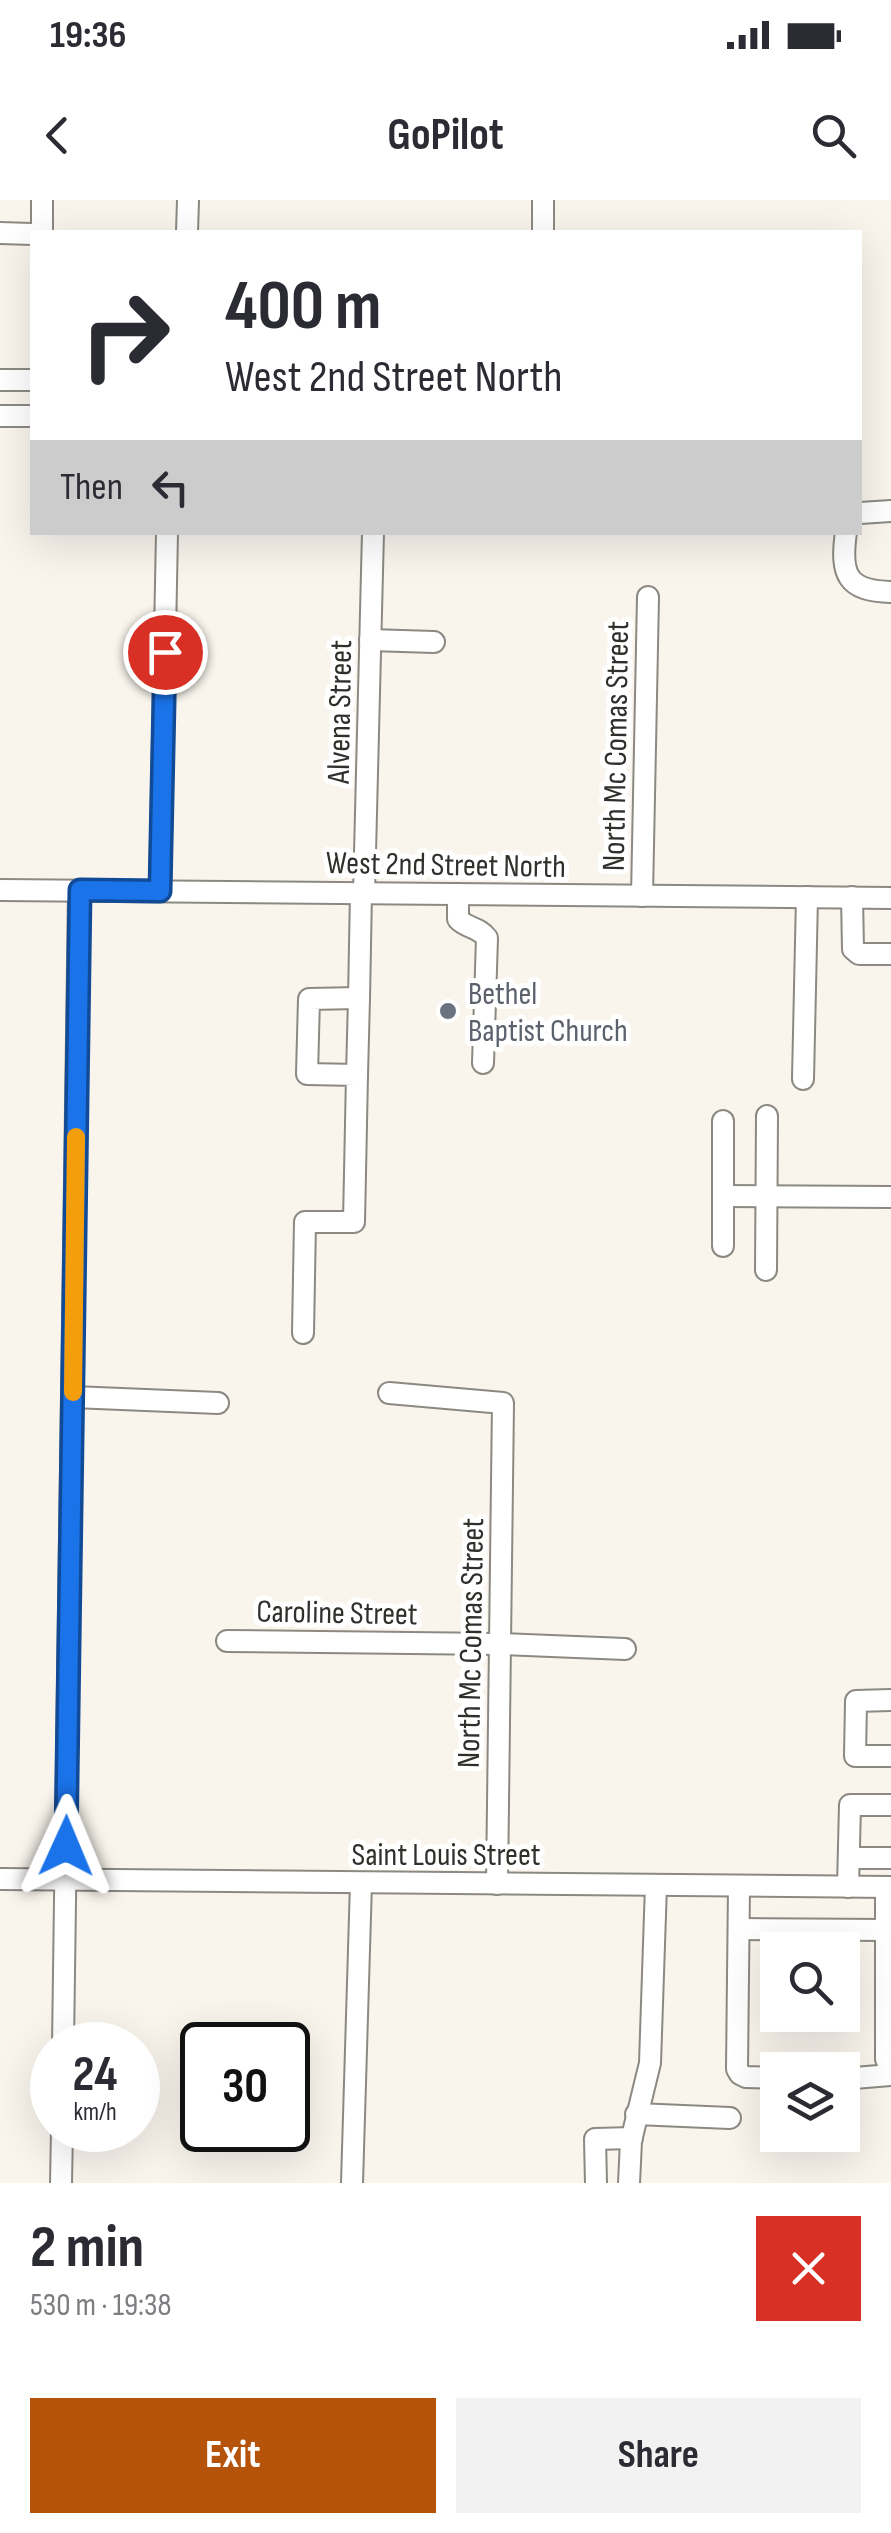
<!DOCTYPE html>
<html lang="en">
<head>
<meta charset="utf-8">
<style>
	body { margin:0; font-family:"Sofia Sans Condensed",sans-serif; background:#f2f2f3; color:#2b2b33; height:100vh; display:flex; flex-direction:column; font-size:38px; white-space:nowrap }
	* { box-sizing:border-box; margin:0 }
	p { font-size:32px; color:#7c7c81 }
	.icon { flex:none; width:55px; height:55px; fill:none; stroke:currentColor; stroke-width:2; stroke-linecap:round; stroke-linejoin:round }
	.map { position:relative; height:1983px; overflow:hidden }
	.sheet { display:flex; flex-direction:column; background:#fff; flex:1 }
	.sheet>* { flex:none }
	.hud { position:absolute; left:30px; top:30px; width:832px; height:305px; border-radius:0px; box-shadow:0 10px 40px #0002; background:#fff; color:#2b2b33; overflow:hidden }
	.fabs { position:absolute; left:760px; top:1732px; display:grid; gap:20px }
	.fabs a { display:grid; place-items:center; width:100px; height:100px; border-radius:0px; background:#fff; box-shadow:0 10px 40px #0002; font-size:50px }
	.speed { position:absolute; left:30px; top:1822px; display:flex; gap:20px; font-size:50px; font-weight:700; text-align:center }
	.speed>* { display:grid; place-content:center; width:130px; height:130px; border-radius:50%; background:#fff; box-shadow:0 10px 40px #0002; line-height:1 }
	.speed small { font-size:25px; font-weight:400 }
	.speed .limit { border:5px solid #111; border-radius:15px; background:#fff; color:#111 }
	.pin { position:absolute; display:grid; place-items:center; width:85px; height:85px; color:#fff; margin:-42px; border:5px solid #fff; border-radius:50%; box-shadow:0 2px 10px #0007 }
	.me { position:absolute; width:110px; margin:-55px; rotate:1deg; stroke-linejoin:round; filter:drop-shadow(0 0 8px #0008) }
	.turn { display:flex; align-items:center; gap:35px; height:210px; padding:0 30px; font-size:45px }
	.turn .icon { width:130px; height:130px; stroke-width:2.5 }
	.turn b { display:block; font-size:70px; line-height:85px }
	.then { display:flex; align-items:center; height:95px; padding:0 30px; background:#0003; gap:20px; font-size:38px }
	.round { display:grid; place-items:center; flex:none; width:105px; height:105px; border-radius:0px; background:#f2f2f3 }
	.headline { display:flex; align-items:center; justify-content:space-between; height:170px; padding:0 30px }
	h1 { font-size:60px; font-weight:700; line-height:75px }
	.primary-button { display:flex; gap:20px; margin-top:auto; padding:20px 30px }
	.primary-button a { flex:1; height:115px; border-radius:0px; background:#b45309; color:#fff; font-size:40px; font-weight:700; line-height:115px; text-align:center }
	.primary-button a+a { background:#f2f2f3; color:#2b2b33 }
	.status { display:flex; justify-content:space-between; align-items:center; height:70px; padding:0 50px; background:#fff; direction:ltr }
	.status svg { height:28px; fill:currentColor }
	header { display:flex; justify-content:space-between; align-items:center; height:130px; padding:0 30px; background:#fff; font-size:45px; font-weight:700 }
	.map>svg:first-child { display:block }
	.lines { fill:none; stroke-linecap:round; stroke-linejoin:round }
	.minor-casing { stroke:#8c8982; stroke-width:24 }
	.minor { stroke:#fff; stroke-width:20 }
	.route-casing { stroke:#114b97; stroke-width:25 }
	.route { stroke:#1a73e8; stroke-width:18 }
	.slow { stroke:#f59e0b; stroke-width:18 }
	.worship-dot { fill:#6b7280; stroke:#fff; stroke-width:4 }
	.labels { text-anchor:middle; stroke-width:10; stroke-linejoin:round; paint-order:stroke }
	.street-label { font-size:32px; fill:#312f2c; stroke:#fff }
	.worship-label { font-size:32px; fill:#5b616d; stroke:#fff; text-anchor:start }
</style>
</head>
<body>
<div class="status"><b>19:36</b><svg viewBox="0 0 49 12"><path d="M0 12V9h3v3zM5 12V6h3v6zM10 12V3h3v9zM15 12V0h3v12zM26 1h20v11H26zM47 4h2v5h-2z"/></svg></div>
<header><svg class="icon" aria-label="back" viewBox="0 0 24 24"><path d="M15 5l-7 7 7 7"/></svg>GoPilot<svg class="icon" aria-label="search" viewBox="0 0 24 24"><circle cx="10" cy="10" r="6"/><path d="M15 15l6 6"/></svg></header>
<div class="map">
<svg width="891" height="1983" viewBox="0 0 891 1983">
	<rect width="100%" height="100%" fill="#f9f5ed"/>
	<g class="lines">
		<g class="minor-casing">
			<g id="minor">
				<path d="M 42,32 L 42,0"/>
				<path d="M 187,32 L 188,0"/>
				<path d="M 543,32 L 543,0"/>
				<path d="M 0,33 L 32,34"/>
				<path d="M 0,180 L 32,180"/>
				<path d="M 0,216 L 32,216"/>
				<path d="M 860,313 L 891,311"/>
				<path d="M 846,332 C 840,375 847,391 891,392"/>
				<path d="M 370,440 L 434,442"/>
				<path d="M 0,690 L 891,698"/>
				<path d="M 160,691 L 167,332"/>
				<path d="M 364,693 L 373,332"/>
				<path d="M 458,694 L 458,719 C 466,728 479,727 487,738 L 483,863"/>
				<path d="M 642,696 L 648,397"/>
				<path d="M 852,697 L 853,749 L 859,754 L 891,754"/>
				<path d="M 357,875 L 359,798"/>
				<path d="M 803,879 L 807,697"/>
				<path d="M 723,921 L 723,1046"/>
				<path d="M 723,996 L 891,997"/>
				<path d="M 766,1070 L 767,916"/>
				<path d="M 303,1133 L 305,1022 L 354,1022 L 357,875 L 307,874 L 309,799 L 359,798 L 361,693"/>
				<path d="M 389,1193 L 503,1203 L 497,1684"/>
				<path d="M 73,1197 L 218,1203"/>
				<path d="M 227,1441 L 499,1444 L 625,1449"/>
				<path d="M 891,1500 L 856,1501 L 855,1556 L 891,1556"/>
				<path d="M 849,1658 L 891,1658"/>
				<path d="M 0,1679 L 891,1687"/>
				<path d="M 739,1686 L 737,1869 L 740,1874 L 746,1877 L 778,1878"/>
				<path d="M 848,1687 L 850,1605 L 891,1605"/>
				<path d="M 886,1687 L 886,1859 L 891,1870"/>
				<path d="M 739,1729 L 886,1730"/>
				<path d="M 63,1845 L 79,690"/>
				<path d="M 842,1879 L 891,1875"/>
				<path d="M 636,1914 L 730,1918"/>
				<path d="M 61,1983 L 62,1930"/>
				<path d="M 352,1983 L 361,1683"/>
				<path d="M 596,1983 L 595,1939 L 632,1938"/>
				<path d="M 629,1983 L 631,1941 L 650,1863 L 656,1685"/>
			</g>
		</g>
		<use href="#minor" class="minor"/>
	</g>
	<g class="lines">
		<g class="route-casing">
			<path id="route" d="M 66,1646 L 80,690 L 160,691 L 165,452"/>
		</g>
		<use href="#route" class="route"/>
		<path class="slow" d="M 73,1192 L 76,937"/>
	</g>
	<circle class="worship-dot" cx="448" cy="811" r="10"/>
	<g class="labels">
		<g class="street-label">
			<text transform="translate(339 512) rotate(-89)" y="11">Alvena Street</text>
			<text transform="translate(615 546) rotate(-89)" y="11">North Mc Comas Street</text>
			<text transform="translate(446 664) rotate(1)" y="11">West 2nd Street North</text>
			<text transform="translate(337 1412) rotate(1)" y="11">Caroline Street</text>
			<text transform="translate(470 1443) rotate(-89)" y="11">North Mc Comas Street</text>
			<text x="446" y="1665">Saint Louis Street</text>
		</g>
		<g class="worship-label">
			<text x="468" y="804">Bethel<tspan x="468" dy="37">Baptist Church</tspan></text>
		</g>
	</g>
</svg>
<div class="fabs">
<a><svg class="icon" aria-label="search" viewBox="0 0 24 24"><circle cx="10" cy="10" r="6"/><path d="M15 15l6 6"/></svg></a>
<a><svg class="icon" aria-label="layers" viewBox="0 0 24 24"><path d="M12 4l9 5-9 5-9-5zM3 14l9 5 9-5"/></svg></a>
</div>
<div class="speed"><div>24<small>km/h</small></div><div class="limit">30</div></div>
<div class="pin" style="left:165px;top:452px;background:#d93025"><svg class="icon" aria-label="arrive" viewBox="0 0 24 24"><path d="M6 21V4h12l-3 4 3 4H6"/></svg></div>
<svg class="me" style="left:66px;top:1646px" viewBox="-20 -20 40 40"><path d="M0-17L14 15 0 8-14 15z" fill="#1a73e8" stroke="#fff" stroke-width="4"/></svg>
<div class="hud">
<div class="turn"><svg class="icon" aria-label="right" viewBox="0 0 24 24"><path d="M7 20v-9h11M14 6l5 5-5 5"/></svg><div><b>400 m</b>West 2nd Street North</div></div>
<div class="then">Then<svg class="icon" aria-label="left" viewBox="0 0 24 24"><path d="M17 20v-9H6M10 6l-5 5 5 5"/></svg></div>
</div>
</div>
<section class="sheet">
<div class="headline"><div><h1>2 min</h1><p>530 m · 19:38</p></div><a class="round" style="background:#d93025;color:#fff"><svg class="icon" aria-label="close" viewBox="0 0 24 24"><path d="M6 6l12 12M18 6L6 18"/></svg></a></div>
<div class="primary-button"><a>Exit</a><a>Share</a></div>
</section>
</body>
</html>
